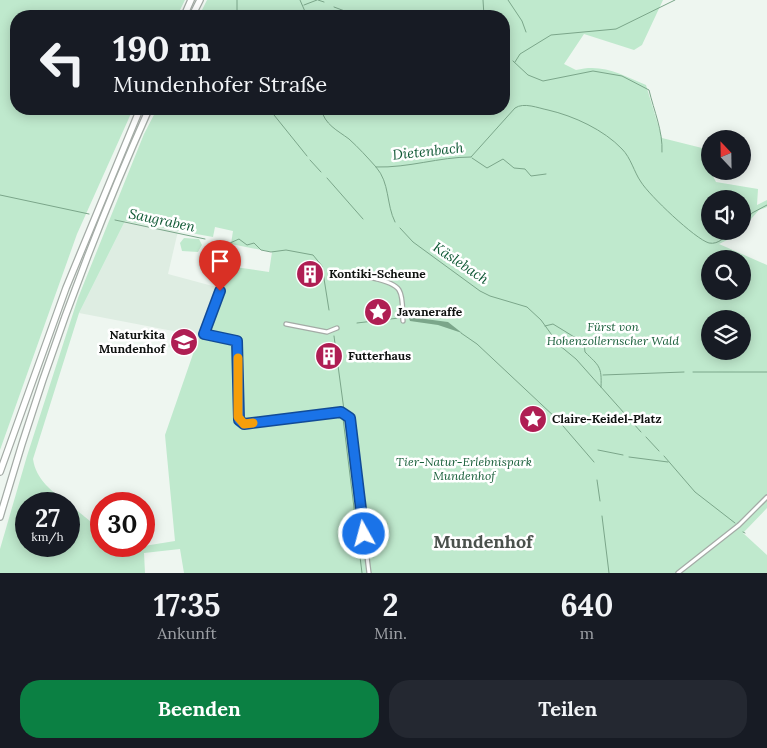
<!DOCTYPE html>
<html lang="de">
<head>
<meta charset="utf-8">
<style>
	body { margin:0; font-family:Lora,serif; background:#242831; color:#f1f3f6; height:100vh; display:flex; flex-direction:column; font-size:19px; white-space:nowrap }
	* { box-sizing:border-box; margin:0 }
	p { font-size:16px; color:#9ea1a6 }
	.icon { flex:none; width:28px; height:28px; fill:none; stroke:currentColor; stroke-width:2; stroke-linecap:round; stroke-linejoin:round }
	.map { position:relative; height:573px; overflow:hidden }
	.panel { display:flex; flex-direction:column; background:#171b24; flex:1 }
	.panel>* { flex:none }
	.banner { position:absolute; left:10px; top:10px; width:500px; height:105px; border-radius:20px; box-shadow:0 2px 12px #0003; background:#171b24; color:#f1f3f6; overflow:hidden }
	.needle { width:32px; rotate:338deg }
	.controls { position:absolute; left:701px; top:130px; display:grid; gap:10px }
	.controls a { display:grid; place-items:center; width:50px; height:50px; border-radius:50%; background:#171b24; box-shadow:0 2px 12px #0003; font-size:25px }
	.speed { position:absolute; left:15px; top:492px; display:flex; gap:10px; font-size:25px; font-weight:700; text-align:center }
	.speed>* { display:grid; place-content:center; width:65px; height:65px; border-radius:50%; background:#171b24; box-shadow:0 2px 12px #0003; line-height:1 }
	.speed small { font-size:12px; font-weight:400 }
	.speed .limit { border:8px solid #d22; background:#fff; color:#111 }
	.pin { position:absolute; display:grid; place-items:center; width:42px; height:42px; color:#fff; margin:-51px -21px; border-radius:50% 50% 50% 0; rotate:-45deg; box-shadow:0 0 5px #0007 }
	.pin .icon { rotate:45deg }
	.me { position:absolute; width:55px; margin:-28px; rotate:353deg; stroke-linejoin:round; filter:drop-shadow(0 0 4px #0008) }
	.turn { display:flex; align-items:center; gap:18px; height:105px; padding:0 20px; font-size:22px }
	.turn .icon { width:65px; height:65px; stroke-width:2.5 }
	.turn b { display:block; font-size:35px; line-height:42px }
	.eta { display:flex; justify-content:space-evenly; align-items:center; height:85px; text-align:center }
	.eta b { font-size:30px; font-weight:700; line-height:35px }
	.cta { display:flex; gap:10px; margin-top:auto; padding:10px 20px }
	.cta a { flex:1; height:58px; border-radius:20px; background:#0b8043; color:#fff; font-size:20px; font-weight:700; line-height:58px; text-align:center }
	.cta a+a { background:#242831; color:#f1f3f6 }
	.map>svg:first-child { display:block }
	.built { fill:#deede2 }
	.green { fill:#bfe9cd; fill-rule:evenodd }
	.water { fill:#7ba68a }
	.lines { fill:none; stroke-linecap:round; stroke-linejoin:round }
	.stream { stroke:#7ba68a; stroke-width:1 }
	.street-casing { stroke:#a4aba6; stroke-width:5.5 }
	.highway-casing { stroke:#a4aba6; stroke-width:8 }
	.street { stroke:#fff; stroke-width:3 }
	.highway { stroke:#fff; stroke-width:5.5 }
	.route-casing { stroke:#114b97; stroke-width:12 }
	.route { stroke:#1a73e8; stroke-width:9 }
	.slow { stroke:#f59e0b; stroke-width:9 }
	.labels { text-anchor:middle; stroke-width:5; stroke-linejoin:round; paint-order:stroke }
	.poi-label { font-size:12px; font-weight:bold; fill:#0f1210; stroke:#fff; text-anchor:start }
	.park-label { font-size:12px; font-style:italic; fill:#1b603c; stroke:#fff }
	.water-label { font-size:14px; font-style:italic; fill:#0e5834; stroke:#fff }
	.district-label { font-size:18px; font-weight:bold; fill:#4a514c; stroke:#fff }
</style>
</head>
<body>
<div class="map">
<svg width="767" height="573" viewBox="0 0 767 573">
	<rect width="100%" height="100%" fill="#eef6f0"/>
	<path class="built" d="M 125,221 L 178,231 L 168,274 L 220,288 L 193,354 L 168,347 L 175,333 L 173,331 L 79,313 Z"/>
	<g class="green">
		<path d="M 0,0 L 185,0 L 177,16 L 16,16 L 16,109 L 133,109 L 77,234 L 0,450 Z"/>
		<path d="M 207,0 L 663,0 L 642,45 L 634,50 L 584,34 L 564,64 L 576,70 C 603,63 622,75 646,85 L 662,138 L 710,150 L 710,171 L 714,171 L 713,176 L 716,182 L 758,189 L 757,205 L 767,200 L 767,207 L 759,210 L 743,228 L 742,199 L 710,199 L 710,231 L 737,231 L 731,238 L 719,244 L 767,265 L 767,508 L 743,533 L 767,555 L 767,573 L 184,573 L 180,549 L 144,553 L 145,573 L 0,573 L 0,549 L 27,456 L 78,298 L 144,134 L 157,109 L 504,109 L 504,16 L 199,16 ZM 125,221 L 213,237 L 215,227 L 233,231 L 231,244 L 272,252 L 269,272 L 228,266 L 193,354 L 165,435 L 175,541 L 144,546 L 101,546 L 101,530 L 69,504 L 69,546 L 26,546 L 26,504 L 68,504 C 52,491 36,480 33,459 L 79,313 ZM 710,259 L 742,259 L 742,291 L 710,291 ZM 710,319 L 742,319 L 742,351 L 710,351 Z"/>
		<path d="M 184,238 L 199,239 L 202,245 L 198,252 L 182,251 L 180,243 Z"/>
	</g>
	<path class="water" d="M 414,315 L 425,319 L 448,322 L 462,333 L 438,325 L 410,321 L 409,318 Z"/>
	<g class="lines">
		<g class="stream">
			<path d="M 237,0 L 237,11"/>
			<path d="M 300,0 L 307,16"/>
			<path d="M 318,0 L 324,2"/>
			<path d="M 483,0 L 484,16"/>
			<path d="M 508,0 L 522,21 L 526,32"/>
			<path d="M 304,5 L 317,0"/>
			<path d="M 334,7 L 358,16"/>
			<path d="M 238,16 L 239,16"/>
			<path d="M 504,58 L 509,58"/>
			<path d="M 513,61 L 528,75 L 543,81 L 593,71 L 622,76 L 649,90 C 654,111 663,131 662,152"/>
			<path d="M 515,62 L 520,54 L 551,35 L 616,29 L 675,0"/>
			<path d="M 270,109 L 271,111"/>
			<path d="M 321,109 C 325,125 337,130 349,139 C 358,147 368,158 376,167 C 390,183 386,204 395,222"/>
			<path d="M 274,115 L 307,156"/>
			<path d="M 472,158 L 487,168 L 503,159 L 514,168 L 525,169 L 531,176 L 546,174"/>
			<path d="M 310,160 L 321,172"/>
			<path d="M 376,167 C 409,168 439,157 471,157 L 515,108 C 524,102 538,108 548,110 C 574,116 604,130 622,149 C 631,158 634,172 641,182 C 649,195 695,239 709,243 C 719,245 725,236 732,231"/>
			<path d="M 327,178 L 363,219"/>
			<path d="M 0,195 L 89,214"/>
			<path d="M 115,220 L 205,239"/>
			<path d="M 742,225 L 752,213 L 767,205"/>
			<path d="M 400,228 L 413,242 L 480,291 L 490,296 L 527,307 L 541,320 L 559,345 L 576,359 L 641,432"/>
			<path d="M 217,241 L 230,243 L 239,239 L 247,245 L 254,243 L 261,250 L 271,252 L 286,250 L 313,255 L 322,266 L 329,310"/>
			<path d="M 357,323 L 399,318"/>
			<path d="M 545,326 L 553,324 L 584,343 L 585,352 C 599,366 602,366 601,387"/>
			<path d="M 461,333 L 477,344 L 557,419 L 594,462"/>
			<path d="M 334,336 L 344,410"/>
			<path d="M 693,372 L 767,372"/>
			<path d="M 603,375 L 684,372"/>
			<path d="M 343,418 L 362,573"/>
			<path d="M 646,437 L 659,451"/>
			<path d="M 598,450 L 623,455"/>
			<path d="M 664,456 L 695,492 L 735,523"/>
			<path d="M 629,457 L 668,462"/>
			<path d="M 597,480 L 600,501"/>
			<path d="M 602,516 L 609,573"/>
			<path d="M 743,532 L 745,533"/>
		</g>
		<g class="street-casing">
			<g id="street">
				<path d="M 331,272 C 345,274 391,277 399,290 C 404,298 402,312 403,321"/>
				<path d="M 220,291 L 205,334 L 237,341 L 239,420 L 244,424 L 341,412 L 350,417 L 369,573"/>
				<path d="M 286,324 L 327,332 L 337,328"/>
				<path d="M 678,573 L 739,525 L 767,497"/>
			</g>
		</g>
		<g class="highway-casing">
			<g id="highway">
				<path d="M 184,16 L 191,0"/>
				<path d="M 192,16 L 200,0"/>
				<path d="M 0,472 L 66,288 L 140,109"/>
				<path d="M 0,517 C 40,378 90,241 149,109"/>
			</g>
		</g>
		<use href="#street" class="street"/>
		<use href="#highway" class="highway"/>
	</g>
	<g class="lines">
		<g class="route-casing">
			<path id="route" d="M 220,291 L 204,334 L 237,341 L 239,420 L 244,424 L 341,412 L 350,418 L 364,534"/>
		</g>
		<use href="#route" class="route"/>
		<path class="slow" d="M 238,358 L 238,417 L 244,424 L 253,423"/>
	</g>
	<defs>
		<g id="building-disc" transform="scale(1.4375)"><circle r="9.5" fill="#af1e53" stroke="#fff"/><path d="M-4-6H4V6H1V3H-1V6H-4ZM-2.5-4.3h1.7v1.8h-1.7ZM.8-4.3h1.7v1.8H.8ZM-2.5-1h1.7V.8h-1.7ZM.8-1h1.7V.8H.8Z" fill="#fff"/></g>
		<g id="sight-disc" transform="scale(1.4375)"><circle r="9.5" fill="#af1e53" stroke="#fff"/><path d="M0-6L1.8-2.2L6-1.7L2.9 1.2L3.7 5.4L0 3.3L-3.7 5.4L-2.9 1.2L-6-1.7L-1.8-2.2Z" fill="#fff"/></g>
		<g id="school-disc" transform="scale(1.4375)"><circle r="9.5" fill="#af1e53" stroke="#fff"/><path d="M0-5L7-2L0 1L-7-2ZM-4 1L0 2.5L4 1V4Q0 6-4 4Z" fill="#fff"/></g>
	</defs>
	<g fill-rule="evenodd">
		<use href="#building-disc" x="310" y="274"/>
		<use href="#sight-disc" x="378" y="312"/>
		<use href="#school-disc" x="184" y="342"/>
		<use href="#building-disc" x="329" y="356"/>
		<use href="#sight-disc" x="533" y="419"/>
	</g>
	<g class="labels">
		<g class="poi-label">
			<text x="329" y="278">Kontiki-Scheune</text>
			<text x="397" y="316">Javaneraffe</text>
			<text x="165" y="339" text-anchor="end">Naturkita<tspan x="165" dy="14">Mundenhof</tspan></text>
			<text x="348" y="360">Futterhaus</text>
			<text x="552" y="423">Claire-Keidel-Platz</text>
		</g>
		<g class="park-label">
			<text x="613" y="331">Fürst von<tspan x="613" dy="14">Hohenzollernscher Wald</tspan></text>
			<text x="464" y="466">Tier-Natur-Erlebnispark<tspan x="464" dy="14">Mundenhof</tspan></text>
		</g>
		<g class="water-label">
			<text transform="translate(428 151) rotate(-6)" y="5">Dietenbach</text>
			<text transform="translate(162 220) rotate(12)" y="5">Saugraben</text>
			<text transform="translate(461 263) rotate(34)" y="5">Käslebach</text>
		</g>
		<g class="district-label">
			<text x="483" y="548">Mundenhof</text>
		</g>
	</g>
</svg>
<div class="controls">
<a><svg class="needle" viewBox="-14 -14 28 28"><path d="M0-13l5 13h-10z" fill="#e53935"/><path d="M0 13l5-13h-10z" fill="#9ea1a6"/></svg></a>
<a><svg class="icon" aria-label="sound" viewBox="0 0 24 24"><path d="M4 9h4l5-4v14l-5-4H4zM17 9q2 3 0 6"/></svg></a>
<a><svg class="icon" aria-label="search" viewBox="0 0 24 24"><circle cx="10" cy="10" r="6"/><path d="M15 15l6 6"/></svg></a>
<a><svg class="icon" aria-label="layers" viewBox="0 0 24 24"><path d="M12 4l9 5-9 5-9-5zM3 14l9 5 9-5"/></svg></a>
</div>
<div class="speed"><div>27<small>km/h</small></div><div class="limit">30</div></div>
<div class="pin" style="left:220px;top:291px;background:#d93025"><svg class="icon" aria-label="arrive" viewBox="0 0 24 24"><path d="M6 21V4h12l-3 4 3 4H6"/></svg></div>
<svg class="me" style="left:364px;top:534px" viewBox="-20 -20 40 40"><circle r="17" fill="#1a73e8" stroke="#fff" stroke-width="3"/><path d="M0-11L8 9 0 5-8 9z" fill="#fff"/></svg>
<div class="banner">
<div class="turn"><svg class="icon" aria-label="left" viewBox="0 0 24 24"><path d="M17 20v-9H6M10 6l-5 5 5 5"/></svg><div><b>190 m</b>Mundenhofer Straße</div></div>
</div>
</div>
<section class="panel">
<div class="eta">
<div><b>17:35</b><p>Ankunft</p></div>
<div><b>2</b><p>Min.</p></div>
<div><b>640</b><p>m</p></div>
</div>
<div class="cta"><a>Beenden</a><a>Teilen</a></div>
</section>
</body>
</html>
